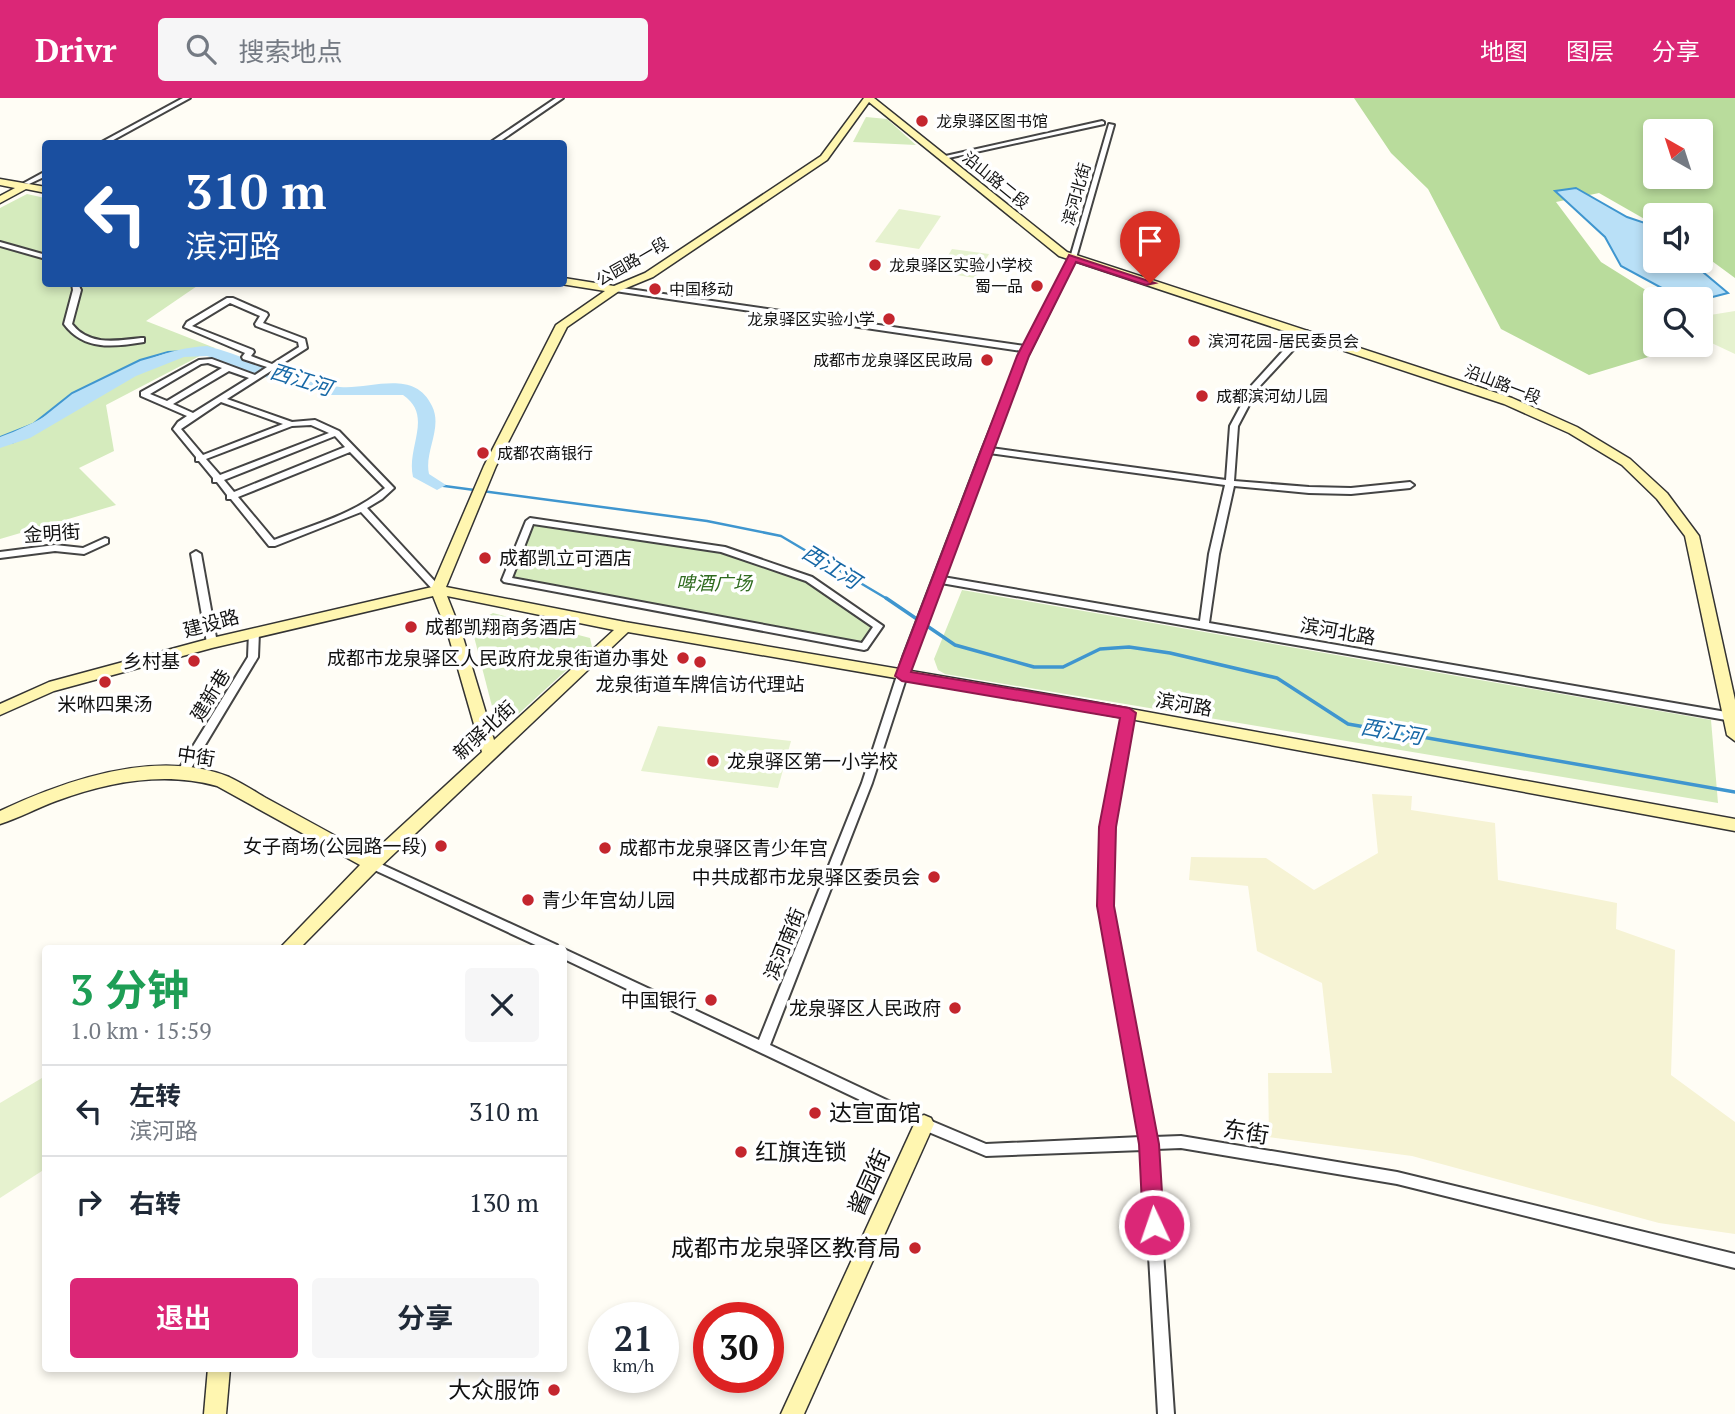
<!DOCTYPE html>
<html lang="zh">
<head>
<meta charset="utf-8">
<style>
	body { margin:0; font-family:"PT Serif","Noto Sans SC",serif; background:#f6f6f7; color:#1f2937; height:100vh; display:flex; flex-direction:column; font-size:26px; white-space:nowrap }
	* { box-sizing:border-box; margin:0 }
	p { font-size:23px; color:#747a83 }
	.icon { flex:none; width:38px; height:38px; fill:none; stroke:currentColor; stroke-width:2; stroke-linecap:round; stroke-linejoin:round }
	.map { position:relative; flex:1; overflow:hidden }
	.sheet { position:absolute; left:42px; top:847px; width:525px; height:427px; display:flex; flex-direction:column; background:#fff; border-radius:7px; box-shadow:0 4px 10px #0003 }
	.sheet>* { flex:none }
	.hud { position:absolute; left:42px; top:42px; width:525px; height:147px; border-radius:7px; box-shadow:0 4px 10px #0003; background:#1a4fa0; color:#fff; overflow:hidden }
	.needle { width:46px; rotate:321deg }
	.tools { position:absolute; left:1643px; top:21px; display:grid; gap:14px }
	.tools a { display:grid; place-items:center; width:70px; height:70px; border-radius:7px; background:#fff; box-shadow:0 4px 10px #0003; font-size:35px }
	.speed { position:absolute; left:588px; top:1204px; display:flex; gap:14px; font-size:35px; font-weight:700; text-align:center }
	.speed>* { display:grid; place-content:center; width:91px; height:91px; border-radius:50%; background:#fff; box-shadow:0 4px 10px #0003; line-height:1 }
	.speed small { font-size:18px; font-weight:400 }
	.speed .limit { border:10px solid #d22; background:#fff; color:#111 }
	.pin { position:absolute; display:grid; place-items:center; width:60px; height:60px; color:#fff; margin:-72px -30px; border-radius:50% 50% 50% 0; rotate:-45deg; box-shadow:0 0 7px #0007 }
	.pin .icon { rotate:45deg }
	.me { position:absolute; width:77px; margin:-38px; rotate:357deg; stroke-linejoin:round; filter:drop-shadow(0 0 5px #0008) }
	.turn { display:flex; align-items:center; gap:24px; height:147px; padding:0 28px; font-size:32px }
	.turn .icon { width:91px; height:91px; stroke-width:2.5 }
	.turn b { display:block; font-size:49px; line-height:60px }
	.round { display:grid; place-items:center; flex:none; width:74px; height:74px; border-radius:7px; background:#f6f6f7 }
	.summary { display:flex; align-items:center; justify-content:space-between; height:119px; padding:0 28px }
	h1 { font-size:42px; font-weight:700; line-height:52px; color:#1e9e55 }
	.action { display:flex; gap:14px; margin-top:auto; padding:14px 28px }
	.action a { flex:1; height:80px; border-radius:7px; background:#db2777; color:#fff; font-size:28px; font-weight:700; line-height:80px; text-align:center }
	.action a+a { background:#f6f6f7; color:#1f2937 }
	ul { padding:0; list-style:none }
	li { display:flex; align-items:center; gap:21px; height:91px; padding:0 28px; border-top:2px solid #e0e1e3 }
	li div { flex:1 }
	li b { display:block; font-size:26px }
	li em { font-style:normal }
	header { display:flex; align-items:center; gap:42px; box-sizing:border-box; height:98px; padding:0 35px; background:#db2777; color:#fff }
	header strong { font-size:33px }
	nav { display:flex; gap:38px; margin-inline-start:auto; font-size:24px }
	.search { width:490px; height:63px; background:#f6f6f7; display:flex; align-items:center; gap:18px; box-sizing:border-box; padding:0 24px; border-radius:7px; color:#747a83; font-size:26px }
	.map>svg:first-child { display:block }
	.farmland { fill:#f6f3d4 }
	.green { fill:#d5ebbd }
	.forest { fill:#b9dc9c; fill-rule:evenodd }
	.pitch { fill:#e6f2cf }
	.water { fill:#b9e0f7; stroke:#3f96cf; stroke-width:2 }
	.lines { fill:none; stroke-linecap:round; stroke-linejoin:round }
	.stream-far1 { stroke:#3f96cf; stroke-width:2.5 }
	.stream { stroke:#3f96cf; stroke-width:3.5 }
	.river { fill:#b9e0f7; fill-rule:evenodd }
	.street-casing { stroke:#444; stroke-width:4 }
	.secondary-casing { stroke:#333; stroke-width:3 }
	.street { fill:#fff; fill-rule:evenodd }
	.secondary { fill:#fff6b0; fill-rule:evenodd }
	.route { fill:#db2777; stroke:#8e194d; stroke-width:2 }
	.poi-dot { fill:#c4262e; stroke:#fff; stroke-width:2.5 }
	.labels { text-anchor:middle; stroke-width:7; stroke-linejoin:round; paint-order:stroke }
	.far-poi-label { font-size:16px; fill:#111; stroke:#fff; text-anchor:start }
	.far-street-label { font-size:16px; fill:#111; stroke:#fff }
	.street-label { font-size:19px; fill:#111; stroke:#fff }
	.poi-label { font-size:19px; fill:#111; stroke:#fff; text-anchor:end }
	.park-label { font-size:19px; font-style:italic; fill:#2f6b1f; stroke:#fff }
	.water-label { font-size:21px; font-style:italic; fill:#1768a6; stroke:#fff }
	.near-poi-label { font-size:23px; fill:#111; stroke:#fff; text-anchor:start }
	.near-street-label { font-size:23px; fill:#111; stroke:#fff }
</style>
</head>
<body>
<header>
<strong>Drivr</strong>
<div class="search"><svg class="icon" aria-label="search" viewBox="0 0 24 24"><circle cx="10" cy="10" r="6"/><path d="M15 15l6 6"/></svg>搜索地点</div>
<nav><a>地图</a><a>图层</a><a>分享</a></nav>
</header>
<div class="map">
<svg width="1735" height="1316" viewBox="0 0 1735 1316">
	<rect width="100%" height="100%" fill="#fffdf5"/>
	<path class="farmland" d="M 1372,696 L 1412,698 L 1411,712 L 1495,725 L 1498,782 L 1617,805 L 1616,831 L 1675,852 L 1671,977 L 1735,1024 L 1735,1136 L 1659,1125 L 1412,1058 L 1269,1039 L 1268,975 L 1332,975 L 1322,885 L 1257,853 L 1248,788 L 1189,782 L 1191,759 L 1266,760 L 1314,792 L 1378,755 Z"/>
	<g class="green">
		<path d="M 866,19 L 887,21 L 916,47 L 853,44 Z"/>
		<path d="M 27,96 L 45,100 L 46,186 L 200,186 L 146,223 L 215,250 L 106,307 L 114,353 L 79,370 L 116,407 L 0,441 L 0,110 Z"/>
		<path d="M 530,423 L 722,451 L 809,481 L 878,528 L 864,549 L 507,482 Z"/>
		<path d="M 962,492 L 1711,622 L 1718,705 L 945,576 L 938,572 L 934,561 Z"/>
		<path d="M 493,515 L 590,540 L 592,549 L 516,618 L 494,616 L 471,527 Z"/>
	</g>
	<path class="forest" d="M 1354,0 L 1735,0 L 1735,180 L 1701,155 L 1701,117 L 1656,117 L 1655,127 L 1599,95 L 1556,104 L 1601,164 L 1660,201 L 1656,201 L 1656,247 L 1669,247 L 1668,253 L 1589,277 L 1501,231 L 1428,91 L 1391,55 ZM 1656,33 L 1701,33 L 1701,79 L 1656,79 Z"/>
	<g class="pitch">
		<path d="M 899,111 L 941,118 L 919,151 L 875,144 Z"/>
		<path d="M 952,151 L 989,156 L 975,180 L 938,174 Z"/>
		<path d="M 1735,213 L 1735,256 L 1701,240 L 1701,232 L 1707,229 L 1704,218 Z"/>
		<path d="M 658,628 L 791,643 L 778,690 L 641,673 Z"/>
		<path d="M 42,980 L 46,985 L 45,1071 L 0,1100 L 0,1005 Z"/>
	</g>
	<g class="water">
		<path d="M 1576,90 L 1627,119 L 1648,126 L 1655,135 L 1656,163 L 1693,163 L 1697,169 L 1728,195 L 1701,202 L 1682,201 L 1621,168 L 1605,139 L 1555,93 Z"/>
		<path d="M 187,253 C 125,273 70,310 14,344 L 0,347 L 0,339 L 33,326 L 72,295 L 140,262 L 168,254 Z"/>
	</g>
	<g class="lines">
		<path class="stream-far1" d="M 437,387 L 707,423 L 781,438 L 889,502"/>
		<path class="stream" d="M 886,500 L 955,547 L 1034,569 L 1063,569 L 1100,551 L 1129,549 L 1170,555 L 1277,580 L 1348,626 L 1735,694"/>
		<path class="river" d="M 207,248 C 252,259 293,285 340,289 C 370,292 414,270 432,308 C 443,330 424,354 429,376 L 446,387 L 437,392 L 413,379 C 406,349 434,318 403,297 L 327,297 L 282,285 L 207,258 L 184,259 L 136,278 L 30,340 L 0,350 L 0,339 C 72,314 128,252 207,248 Z"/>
		<g class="street-casing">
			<g id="street">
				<path d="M 183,0 L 190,0 L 106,46 L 98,46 Z"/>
				<path d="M 556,0 L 563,0 L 496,46 L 488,46 Z"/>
				<path d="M 1102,23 L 1104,24 L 1104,26 L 944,61 L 941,59 Z"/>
				<path d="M 1109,26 L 1114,27 L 1076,160 L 1027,259 L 991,350 L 1226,382 L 1230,328 L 1252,287 L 1301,233 L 1307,233 L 1307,237 L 1258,290 L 1238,328 L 1234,383 L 1309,389 L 1351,390 L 1410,384 L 1414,387 L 1410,390 L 1351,396 L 1309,395 L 1234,388 L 1219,456 L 1209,525 L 1732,615 L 1735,616 L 1735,622 L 1732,623 L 941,485 L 913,559 L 872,685 L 770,947 L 929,1022 L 986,1046 L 1141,1039 L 1100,809 L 1101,729 L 1124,616 L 1129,612 L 1134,616 L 1113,729 L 1112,809 L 1154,1039 L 1181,1038 L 1397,1074 L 1735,1156 L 1735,1170 L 1397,1086 L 1181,1050 L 1156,1051 L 1174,1316 L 1158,1316 L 1143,1052 L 986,1058 L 919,1030 L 564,861 L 564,851 L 759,942 L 862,685 L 903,559 L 982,352 L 1022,253 L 615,193 L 611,191 L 615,189 L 1025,248 L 1070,160 ZM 989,355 L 1225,387 L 1209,456 L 1200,523 L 943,479 Z"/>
				<path d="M 46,73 L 46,78 L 29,86 L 24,85 Z"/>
				<path d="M 0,144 L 46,157 L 46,161 L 0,148 Z"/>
				<path d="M 72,186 L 78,186 L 81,192 L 72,226 C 89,248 116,243 141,240 L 144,240 L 144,244 C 114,249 84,253 64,226 L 73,192 Z"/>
				<path d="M 227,200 L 233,200 L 267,215 L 268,217 L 263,225 L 305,241 L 307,250 L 227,301 L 292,324 L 315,322 L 339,333 L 394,390 L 382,401 L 367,410 L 441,490 L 443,492 L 441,494 L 435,494 L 361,414 L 275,448 L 269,448 L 231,401 L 227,401 L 227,397 L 217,384 L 213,384 L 213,380 L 199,363 L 196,363 L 196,359 L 173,331 L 178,324 L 187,318 L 141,298 L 141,294 L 199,262 L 212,261 L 255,277 L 267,269 L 243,261 L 242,259 L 245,255 L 184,229 L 187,224 ZM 230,205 L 260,218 L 255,226 L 256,228 L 298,244 L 299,249 L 272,266 L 251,258 L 254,254 L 253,252 L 192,228 ZM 208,265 L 222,270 L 167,303 L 150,296 L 201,266 ZM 229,273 L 249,280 L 193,315 L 173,306 ZM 221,304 L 283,326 L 203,357 L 181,331 ZM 311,327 L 329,335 L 220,377 L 206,361 L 292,328 ZM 335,338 L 345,349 L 234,394 L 224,382 ZM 350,354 L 385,390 C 353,417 312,427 274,442 L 238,399 Z"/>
				<path d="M 530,420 L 725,449 L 812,479 L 883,528 L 867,551 L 864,552 L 504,484 L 502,482 L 526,423 ZM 533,426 L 721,454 L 806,483 L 873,529 L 862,545 L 512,480 Z"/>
				<path d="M 105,440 L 108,441 L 108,445 L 84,456 L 55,453 L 0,460 L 0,454 L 55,447 L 83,450 Z"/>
				<path d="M 196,453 L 201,456 L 217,545 L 212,548 L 207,545 L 191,456 Z"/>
				<path d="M 254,531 L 259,534 L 258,559 L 187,677 L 179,677 L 178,674 L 179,671 L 248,559 L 249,534 Z"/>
				<path d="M 372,762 L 557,847 L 559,850 L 542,850 L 368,769 L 366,766 L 368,763 Z"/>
			</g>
		</g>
		<g class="secondary-casing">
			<g id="secondary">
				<path d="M 864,0 L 874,0 L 1067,154 L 1512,300 L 1577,329 L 1630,361 L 1667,395 L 1699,438 L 1735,602 L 1735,643 L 1727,637 L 1685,438 L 1657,401 L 1622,367 L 1569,335 L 1504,306 L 1059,158 L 869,4 L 827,62 L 653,179 L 619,193 L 567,229 L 496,368 L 446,489 L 625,524 L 1087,603 L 1735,721 L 1735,733 L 1087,613 L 628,534 L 378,771 L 300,850 L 280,850 L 360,767 L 217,688 C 164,673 107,684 56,703 C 37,710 19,720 0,726 L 0,713 C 66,682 157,650 229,679 C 242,685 254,693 266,700 C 301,719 336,738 370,757 L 482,654 L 448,536 L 433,498 L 212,550 L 54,593 L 0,617 L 0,606 L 49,584 L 212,540 L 432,489 L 484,368 L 556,227 L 605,193 L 561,186 L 564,186 L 564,180 L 614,188 L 645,175 L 821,58 ZM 447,498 L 614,532 L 494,642 L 462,536 Z"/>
				<path d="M 0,81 L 46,89 L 46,95 L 26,91 L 0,105 L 0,98 L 15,90 L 0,87 Z"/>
				<path d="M 924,1017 L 931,1020 L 934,1026 L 804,1316 L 781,1316 L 917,1020 Z"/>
				<path d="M 208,1270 L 230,1270 L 226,1316 L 204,1316 Z"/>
			</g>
		</g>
		<use href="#street" class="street"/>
		<use href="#secondary" class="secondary"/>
	</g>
	<path class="route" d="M 1069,157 L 1155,185 L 1146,187 L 1076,164 L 1029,258 L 911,574 L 1129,610 L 1136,615 L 1116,729 L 1114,808 L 1159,1046 L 1164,1127 L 1161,1134 L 1154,1137 L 1146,1134 L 1143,1127 L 1139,1046 L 1097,808 L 1099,729 L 1120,620 L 902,583 L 895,578 L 1017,258 Z"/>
	<g class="poi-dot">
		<circle cx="922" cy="23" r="7"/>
		<circle cx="875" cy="167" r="7"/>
		<circle cx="1037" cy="188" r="7"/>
		<circle cx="655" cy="191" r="7"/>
		<circle cx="889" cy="221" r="7"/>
		<circle cx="1194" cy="243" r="7"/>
		<circle cx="987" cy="262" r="7"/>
		<circle cx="1202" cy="298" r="7"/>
		<circle cx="483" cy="355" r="7"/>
		<circle cx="485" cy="460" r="7"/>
		<circle cx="411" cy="529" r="7"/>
		<circle cx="683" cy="560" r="7"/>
		<circle cx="194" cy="563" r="7"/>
		<circle cx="700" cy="564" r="7"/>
		<circle cx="105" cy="584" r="7"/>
		<circle cx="713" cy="663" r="7"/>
		<circle cx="441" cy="748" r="7"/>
		<circle cx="605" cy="750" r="7"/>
		<circle cx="934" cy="779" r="7"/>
		<circle cx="528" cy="802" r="7"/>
		<circle cx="711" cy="902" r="7"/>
		<circle cx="955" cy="910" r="7"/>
		<circle cx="815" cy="1015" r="7"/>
		<circle cx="741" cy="1054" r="7"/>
		<circle cx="915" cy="1150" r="7"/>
		<circle cx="554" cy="1292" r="7"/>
	</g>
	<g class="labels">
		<g class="far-poi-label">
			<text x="936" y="29">龙泉驿区图书馆</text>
			<text x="889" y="173">龙泉驿区实验小学校</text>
			<text x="1023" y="194" text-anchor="end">蜀一品</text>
			<text x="669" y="197">中国移动</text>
			<text x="875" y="227" text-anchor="end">龙泉驿区实验小学</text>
			<text x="1208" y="249">滨河花园-居民委员会</text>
			<text x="973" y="268" text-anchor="end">成都市龙泉驿区民政局</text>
			<text x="1216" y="304">成都滨河幼儿园</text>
			<text x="497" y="361">成都农商银行</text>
		</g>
		<g class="far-street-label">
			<text transform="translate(996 82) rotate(39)" y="6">沿山路二段</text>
			<text transform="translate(1076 96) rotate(-74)" y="6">滨河北街</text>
			<text transform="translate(632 163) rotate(-30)" y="6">公园路一段</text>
			<text transform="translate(1503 286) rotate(21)" y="6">沿山路一段</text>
		</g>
		<g class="street-label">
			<text transform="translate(52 435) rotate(-4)" y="7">金明街</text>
			<text transform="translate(211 525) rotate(-15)" y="7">建设路</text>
			<text transform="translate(1338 533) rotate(10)" y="7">滨河北路</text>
			<text transform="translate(210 597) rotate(-59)" y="7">建新巷</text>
			<text transform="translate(1184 606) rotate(10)" y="7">滨河路</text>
			<text transform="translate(484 632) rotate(-43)" y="7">新驿北街</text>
			<text transform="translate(196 658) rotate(9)" y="7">中街</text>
			<text transform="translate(784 846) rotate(-68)" y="7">滨河南街</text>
		</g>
		<g class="poi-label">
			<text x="499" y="467" text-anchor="start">成都凯立可酒店</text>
			<text x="425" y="536" text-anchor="start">成都凯翔商务酒店</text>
			<text x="669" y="567">成都市龙泉驿区人民政府龙泉街道办事处</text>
			<text x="180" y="570">乡村基</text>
			<text x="700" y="593" text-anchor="middle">龙泉街道车牌信访代理站</text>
			<text x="105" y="613" text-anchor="middle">米咻四果汤</text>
			<text x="727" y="670" text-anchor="start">龙泉驿区第一小学校</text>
			<text x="427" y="755">女子商场(公园路一段)</text>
			<text x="619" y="757" text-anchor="start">成都市龙泉驿区青少年宫</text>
			<text x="920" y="786">中共成都市龙泉驿区委员会</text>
			<text x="542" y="809" text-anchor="start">青少年宫幼儿园</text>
			<text x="697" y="909">中国银行</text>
			<text x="941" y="917">龙泉驿区人民政府</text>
		</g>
		<g class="park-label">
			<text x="714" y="492">啤酒广场</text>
		</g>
		<g class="water-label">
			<text transform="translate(301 282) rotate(17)" y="7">西江河</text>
			<text transform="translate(831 469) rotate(32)" y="7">西江河</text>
			<text transform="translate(1392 634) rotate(10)" y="7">西江河</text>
		</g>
		<g class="near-poi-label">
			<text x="829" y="1023">达宣面馆</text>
			<text x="755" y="1062">红旗连锁</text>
			<text x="901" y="1158" text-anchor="end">成都市龙泉驿区教育局</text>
			<text x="540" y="1300" text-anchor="end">大众服饰</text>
		</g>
		<g class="near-street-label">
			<text transform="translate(1246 1034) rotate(9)" y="8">东街</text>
			<text transform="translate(869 1084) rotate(-66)" y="8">酱园街</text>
		</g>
	</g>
</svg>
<div class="tools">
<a><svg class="needle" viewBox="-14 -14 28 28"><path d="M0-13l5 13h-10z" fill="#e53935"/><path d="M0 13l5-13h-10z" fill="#747a83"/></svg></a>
<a><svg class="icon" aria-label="sound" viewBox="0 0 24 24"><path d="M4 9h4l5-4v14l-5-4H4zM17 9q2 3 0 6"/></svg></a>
<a><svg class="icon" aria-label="search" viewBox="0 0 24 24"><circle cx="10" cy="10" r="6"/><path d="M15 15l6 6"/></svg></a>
</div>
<div class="speed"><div>21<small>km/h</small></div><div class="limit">30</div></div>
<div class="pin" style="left:1150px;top:185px;background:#d93025"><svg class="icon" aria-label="arrive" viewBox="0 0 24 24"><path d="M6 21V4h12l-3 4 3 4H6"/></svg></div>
<svg class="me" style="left:1154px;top:1127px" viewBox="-20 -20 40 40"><circle r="17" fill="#db2777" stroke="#fff" stroke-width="3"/><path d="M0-11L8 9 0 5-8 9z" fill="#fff"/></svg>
<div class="hud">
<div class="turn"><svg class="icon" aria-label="left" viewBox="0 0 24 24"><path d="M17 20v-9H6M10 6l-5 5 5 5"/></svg><div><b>310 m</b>滨河路</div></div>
</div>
<section class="sheet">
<div class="summary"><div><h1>3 分钟</h1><p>1.0 km · 15:59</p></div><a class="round"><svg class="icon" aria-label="close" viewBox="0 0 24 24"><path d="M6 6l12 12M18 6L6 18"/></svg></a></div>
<ul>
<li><svg class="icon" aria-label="left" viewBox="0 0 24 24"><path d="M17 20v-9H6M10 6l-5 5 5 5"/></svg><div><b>左转</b><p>滨河路</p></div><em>310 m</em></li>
<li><svg class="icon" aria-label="right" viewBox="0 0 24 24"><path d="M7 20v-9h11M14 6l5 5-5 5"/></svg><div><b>右转</b></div><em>130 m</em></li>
</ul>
<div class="action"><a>退出</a><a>分享</a></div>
</section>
</div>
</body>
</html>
